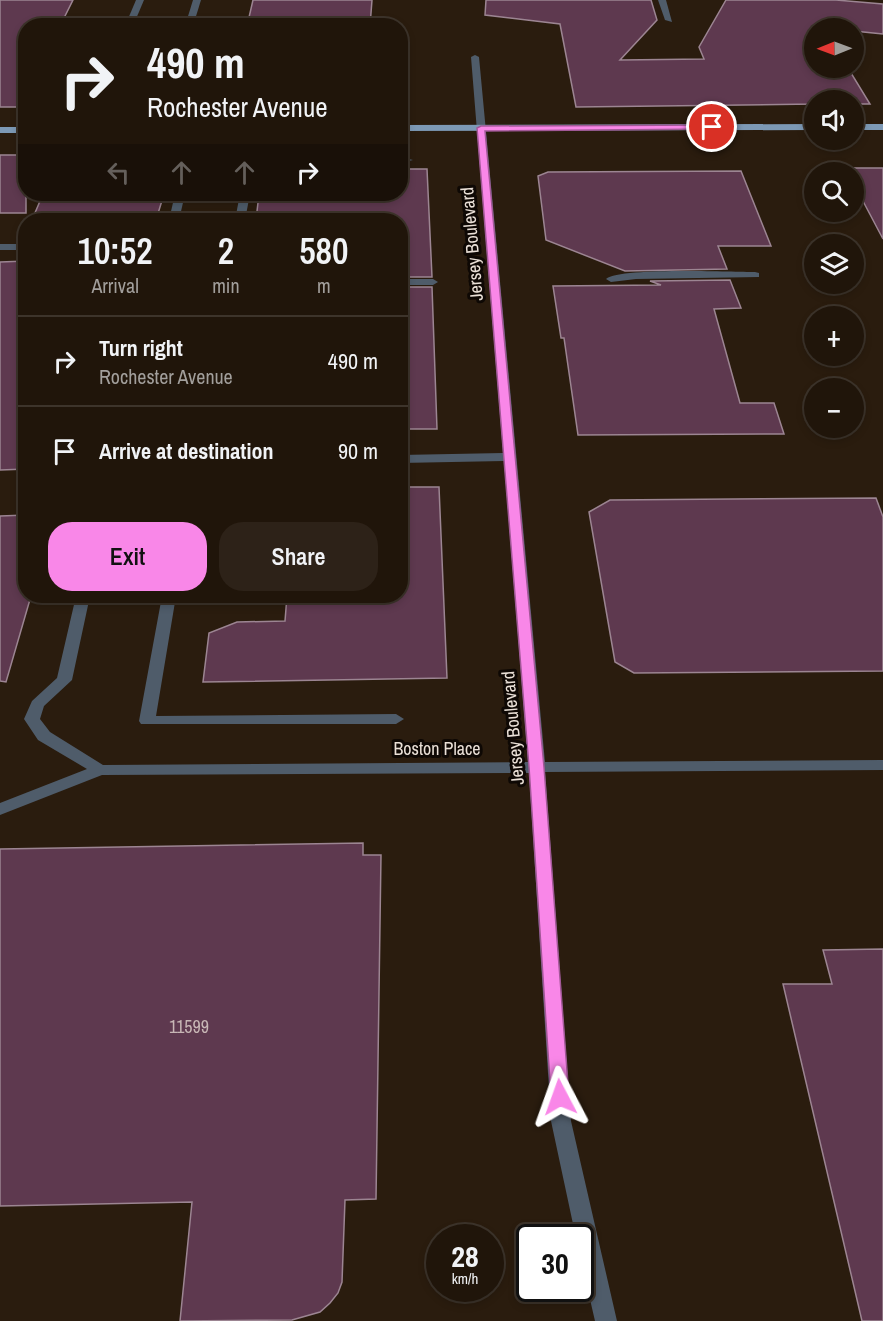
<!DOCTYPE html>
<html lang="en">
<head>
<meta charset="utf-8">
<style>
	body { margin:0; font-family:"Archivo Narrow",sans-serif; background:#2d2218; color:#f1f3f6; height:100vh; display:flex; flex-direction:column; font-size:22px; white-space:nowrap }
	* { box-sizing:border-box; margin:0 }
	p { font-size:20px; color:#a29f9c }
	.icon { flex:none; width:33px; height:33px; fill:none; stroke:currentColor; stroke-width:2; stroke-linecap:round; stroke-linejoin:round }
	.map { position:relative; flex:1; overflow:hidden }
	.drawer { position:absolute; left:18px; top:213px; width:390px; height:390px; display:flex; flex-direction:column; background:#20150a; border-radius:24px; box-shadow:0 3px 9px #0003,0 0 0 2px #3d342b }
	.drawer>* { flex:none }
	.guide { position:absolute; left:18px; top:18px; width:390px; height:183px; border-radius:24px; box-shadow:0 3px 9px #0003,0 0 0 2px #3d342b; background:#20150a; color:#f1f3f6; overflow:hidden }
	.needle { width:39px; rotate:269deg }
	.controls { position:absolute; left:804px; top:18px; display:grid; gap:12px }
	.controls a { display:grid; place-items:center; width:60px; height:60px; border-radius:50%; background:#20150a; box-shadow:0 3px 9px #0003,0 0 0 2px #3d342b; font-size:30px }
	.speed { position:absolute; left:426px; top:1224px; display:flex; gap:12px; font-size:30px; font-weight:700; text-align:center }
	.speed>* { display:grid; place-content:center; width:78px; height:78px; border-radius:50%; background:#20150a; box-shadow:0 3px 9px #0003,0 0 0 2px #3d342b; line-height:1 }
	.speed small { font-size:15px; font-weight:400 }
	.speed .limit { border:3px solid #111; border-radius:9px; background:#fff; color:#111 }
	.pin { position:absolute; display:grid; place-items:center; width:51px; height:51px; color:#fff; margin:-26px; border:3px solid #fff; border-radius:50%; box-shadow:0 2px 6px #0007 }
	.me { position:absolute; width:66px; margin:-33px; rotate:356deg; stroke-linejoin:round; filter:drop-shadow(0 0 4px #0008) }
	.turn { display:flex; align-items:center; gap:21px; height:126px; padding:0 30px; font-size:27px }
	.turn .icon { width:78px; height:78px; stroke-width:2.5 }
	.turn b { display:block; font-size:42px; line-height:51px }
	.lanes { display:flex; align-items:center; height:57px; padding:0 30px; background:#0003; justify-content:center; gap:30px; direction:ltr }
	.lanes .off { opacity:.35 }
	.eta { display:flex; justify-content:space-evenly; align-items:center; height:102px; text-align:center }
	.eta b { font-size:36px; font-weight:600; line-height:42px }
	.primary-button { display:flex; gap:12px; margin-top:auto; padding:12px 30px }
	.primary-button a { flex:1; height:69px; border-radius:24px; background:#f987e8; color:#111; font-size:24px; font-weight:600; line-height:69px; text-align:center }
	.primary-button a+a { background:#2d2218; color:#f1f3f6 }
	ul { padding:0; list-style:none }
	li { display:flex; align-items:center; gap:18px; height:90px; padding:0 30px; border-top:2px solid #3d342b }
	li div { flex:1 }
	li b { display:block; font-size:22px }
	li em { font-style:normal }
	.map>svg:first-child { display:block }
	.building { fill:#5e394f; stroke:#9c8592; stroke-width:1.5 }
	.lines { fill:none; stroke-linecap:round; stroke-linejoin:round }
	.minor { fill:#4f5c6a; fill-rule:evenodd }
	.major { fill:#7d99b5; fill-rule:evenodd }
	.route { fill:#f987e8; stroke:#a25897; stroke-width:1.5 }
	.labels { text-anchor:middle; stroke-width:6; stroke-linejoin:round; paint-order:stroke }
	.street-label { font-size:18px; fill:#eae0d7; stroke:#0e0804 }
	.near-number-label { font-size:18px; fill:#c7b6b5 }
</style>
</head>
<body>
<div class="map">
<svg width="883" height="1321" viewBox="0 0 883 1321">
	<rect width="100%" height="100%" fill="#2a1c0e"/>
	<g class="building">
		<path d="M 0,0 L 73,0 L 60,26 L 26,26 L 26,107 L 0,107 Z"/>
		<path d="M 253,0 L 372,0 L 370,26 L 247,26 Z"/>
		<path d="M 486,0 L 651,0 L 657,20 L 620,60 L 704,59 L 699,47 L 726,0 L 836,0 L 883,4 L 883,34 L 854,31 L 854,28 L 814,28 L 814,68 L 848,68 L 870,104 L 854,104 L 854,100 L 814,100 L 814,104 L 576,107 L 560,24 L 485,15 Z"/>
		<rect x="0" y="155" width="26" height="58"/>
		<path d="M 845,168 L 883,168 L 883,239 L 854,184 L 854,172 L 847,172 Z"/>
		<path d="M 400,169 L 427,169 L 432,277 L 400,277 L 400,220 L 256,220 L 259,194 L 400,194 Z"/>
		<path d="M 741,171 L 771,246 L 718,246 L 727,269 L 625,271 L 546,240 L 538,176 L 548,172 Z"/>
		<path d="M 43,194 L 164,194 L 156,220 L 32,220 Z"/>
		<path d="M 26,261 L 26,469 L 0,470 L 0,262 Z"/>
		<path d="M 730,280 L 741,308 L 714,309 L 740,403 L 774,403 L 784,434 L 578,435 L 564,338 L 561,338 L 553,286 L 661,285 L 650,281 Z"/>
		<path d="M 400,287 L 432,287 L 437,429 L 400,429 Z"/>
		<path d="M 400,487 L 439,487 L 447,678 L 203,682 L 209,633 L 237,622 L 285,621 L 287,596 L 400,596 Z"/>
		<path d="M 876,498 L 883,517 L 883,671 L 634,673 L 615,662 L 589,512 L 610,500 Z"/>
		<path d="M 26,515 L 26,596 L 31,596 L 6,682 L 0,681 L 0,516 Z"/>
		<path d="M 363,843 L 363,855 L 381,855 L 376,1199 L 345,1200 L 342,1282 L 338,1293 L 330,1303 L 320,1312 L 292,1320 L 180,1321 L 192,1202 L 0,1206 L 0,849 Z"/>
		<path d="M 883,949 L 883,1321 L 862,1321 L 783,984 L 832,984 L 823,950 Z"/>
	</g>
	<g class="lines">
		<g class="minor">
			<path d="M 136,0 L 144,0 L 133,26 L 125,26 Z"/>
			<path d="M 193,0 L 201,0 L 193,26 L 185,26 Z"/>
			<path d="M 658,0 L 666,0 L 672,22 L 665,20 Z"/>
			<path d="M 475,55 L 479,57 L 545,762 L 883,760 L 883,770 L 545,772 L 571,1121 L 617,1321 L 595,1321 L 580,1256 L 580,1238 L 576,1238 L 551,1121 L 529,773 L 102,775 L 0,815 L 0,803 L 87,769 L 38,740 L 24,719 L 32,701 L 57,678 L 76,596 L 90,596 L 72,680 L 44,706 L 40,719 L 50,732 L 103,765 L 528,762 L 504,461 L 400,463 L 400,455 L 503,453 L 471,57 Z"/>
			<path d="M 400,157 L 413,160 L 400,163 Z"/>
			<path d="M 175,194 L 185,194 L 179,220 L 169,220 Z"/>
			<path d="M 240,194 L 250,194 L 245,220 L 235,220 Z"/>
			<rect x="0" y="244" width="26" height="6"/>
			<path d="M 755,272 L 759,273 L 759,277 L 636,279 L 611,282 L 606,279 C 620,267 730,272 755,272 Z"/>
			<path d="M 400,279 L 433,279 L 438,282 L 433,285 L 400,285 Z"/>
			<path d="M 162,596 L 176,596 L 156,716 L 396,714 L 404,719 L 396,724 L 141,724 L 139,721 Z"/>
		</g>
		<g class="major">
			<path d="M 814,124 L 814,130 L 400,131 L 400,125 Z"/>
			<rect x="854" y="124" width="29" height="6"/>
			<rect x="0" y="127" width="26" height="6"/>
		</g>
	</g>
	<path class="route" d="M 712,125 L 715,125 L 715,129 L 485,131 L 544,767 L 569,1097 L 566,1102 L 560,1104 L 553,1102 L 551,1097 L 529,767 L 477,128 L 481,126 Z"/>
	<g class="labels">
		<g class="street-label">
			<text transform="translate(472 244) rotate(-95)" y="6">Jersey Boulevard</text>
			<text transform="translate(513 728) rotate(-95)" y="6">Jersey Boulevard</text>
			<text x="437" y="755">Boston Place</text>
		</g>
		<g class="near-number-label">
			<text x="189" y="1033">11599</text>
		</g>
	</g>
</svg>
<div class="controls">
<a><svg class="needle" viewBox="-14 -14 28 28"><path d="M0-13l5 13h-10z" fill="#e53935"/><path d="M0 13l5-13h-10z" fill="#a29f9c"/></svg></a>
<a><svg class="icon" aria-label="sound" viewBox="0 0 24 24"><path d="M4 9h4l5-4v14l-5-4H4zM17 9q2 3 0 6"/></svg></a>
<a><svg class="icon" aria-label="search" viewBox="0 0 24 24"><circle cx="10" cy="10" r="6"/><path d="M15 15l6 6"/></svg></a>
<a><svg class="icon" aria-label="layers" viewBox="0 0 24 24"><path d="M12 4l9 5-9 5-9-5zM3 14l9 5 9-5"/></svg></a>
<a>+</a>
<a>−</a>
</div>
<div class="speed"><div>28<small>km/h</small></div><div class="limit">30</div></div>
<div class="pin" style="left:712px;top:127px;background:#d93025"><svg class="icon" aria-label="arrive" viewBox="0 0 24 24"><path d="M6 21V4h12l-3 4 3 4H6"/></svg></div>
<svg class="me" style="left:560px;top:1097px" viewBox="-20 -20 40 40"><path d="M0-17L14 15 0 8-14 15z" fill="#f987e8" stroke="#fff" stroke-width="4"/></svg>
<div class="guide">
<div class="turn"><svg class="icon" aria-label="right" viewBox="0 0 24 24"><path d="M7 20v-9h11M14 6l5 5-5 5"/></svg><div><b>490 m</b>Rochester Avenue</div></div>
<div class="lanes"><svg class="icon off" aria-label="left" viewBox="0 0 24 24"><path d="M17 20v-9H6M10 6l-5 5 5 5"/></svg><svg class="icon off" aria-label="ahead" viewBox="0 0 24 24"><path d="M12 20V5M6 11l6-6 6 6"/></svg><svg class="icon off" aria-label="ahead" viewBox="0 0 24 24"><path d="M12 20V5M6 11l6-6 6 6"/></svg><svg class="icon" aria-label="right" viewBox="0 0 24 24"><path d="M7 20v-9h11M14 6l5 5-5 5"/></svg></div>
</div>
<section class="drawer">
<div class="eta">
<div><b>10:52</b><p>Arrival</p></div>
<div><b>2</b><p>min</p></div>
<div><b>580</b><p>m</p></div>
</div>
<ul>
<li><svg class="icon" aria-label="right" viewBox="0 0 24 24"><path d="M7 20v-9h11M14 6l5 5-5 5"/></svg><div><b>Turn right</b><p>Rochester Avenue</p></div><em>490 m</em></li>
<li><svg class="icon" aria-label="arrive" viewBox="0 0 24 24"><path d="M6 21V4h12l-3 4 3 4H6"/></svg><div><b>Arrive at destination</b></div><em>90 m</em></li>
</ul>
<div class="primary-button"><a>Exit</a><a>Share</a></div>
</section>
</div>
</body>
</html>
